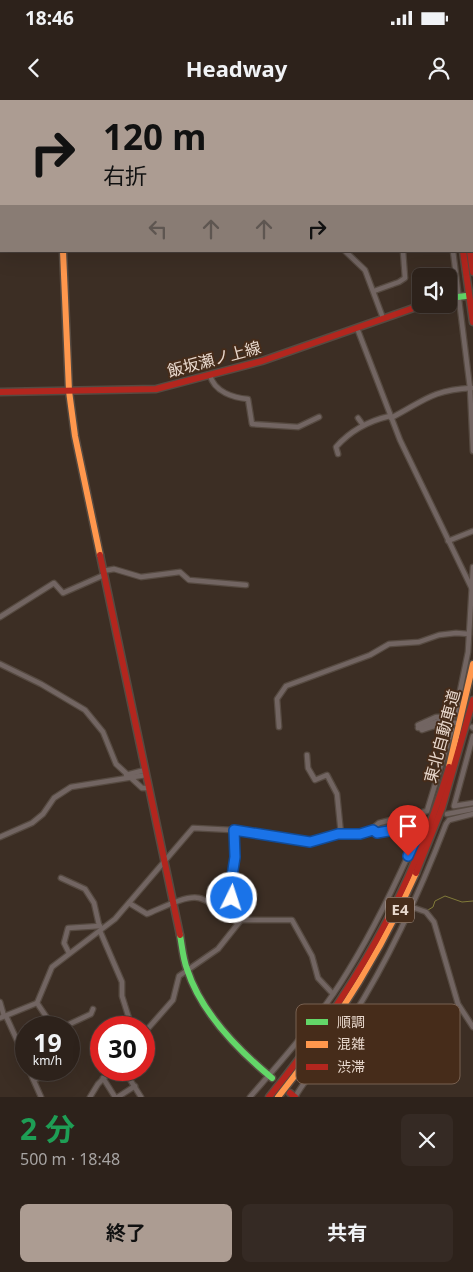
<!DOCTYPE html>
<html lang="ja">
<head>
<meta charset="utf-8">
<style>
	body { margin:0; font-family:"Noto Sans","Noto Sans JP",sans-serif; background:#352a24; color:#f1f3f6; height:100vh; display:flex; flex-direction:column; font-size:19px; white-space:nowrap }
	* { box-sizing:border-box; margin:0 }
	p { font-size:16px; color:#a7a4a3 }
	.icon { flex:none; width:28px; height:28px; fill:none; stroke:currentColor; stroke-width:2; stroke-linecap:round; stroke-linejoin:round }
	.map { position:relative; height:997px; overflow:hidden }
	.details { display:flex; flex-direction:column; background:#2d221b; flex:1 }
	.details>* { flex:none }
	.top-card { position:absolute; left:0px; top:0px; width:474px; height:152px; box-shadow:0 5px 20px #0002,0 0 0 1px #483f3a; background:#ac9c92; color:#111; overflow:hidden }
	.controls { position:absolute; left:412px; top:168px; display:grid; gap:10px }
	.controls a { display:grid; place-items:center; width:45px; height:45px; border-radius:8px; background:#2d221b; box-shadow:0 5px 20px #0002,0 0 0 1px #483f3a; font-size:25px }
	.speed { position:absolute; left:15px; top:916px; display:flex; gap:10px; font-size:25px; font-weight:700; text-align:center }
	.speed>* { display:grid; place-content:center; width:65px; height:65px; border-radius:50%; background:#2d221b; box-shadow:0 5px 20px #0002,0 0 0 1px #483f3a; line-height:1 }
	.speed small { font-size:12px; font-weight:400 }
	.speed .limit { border:8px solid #d22; background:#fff; color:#111 }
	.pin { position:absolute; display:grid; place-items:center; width:42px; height:42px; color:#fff; margin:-51px -21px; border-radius:50% 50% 50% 0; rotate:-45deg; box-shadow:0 0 5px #0007 }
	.pin .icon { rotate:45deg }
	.me { position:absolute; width:55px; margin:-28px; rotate:4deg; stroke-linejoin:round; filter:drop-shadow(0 0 4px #0008) }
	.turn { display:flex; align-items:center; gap:18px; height:105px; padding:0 20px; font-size:22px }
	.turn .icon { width:65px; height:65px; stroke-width:2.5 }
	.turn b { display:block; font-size:35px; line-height:42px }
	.lanes { display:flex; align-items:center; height:48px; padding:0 20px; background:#0003; justify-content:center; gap:25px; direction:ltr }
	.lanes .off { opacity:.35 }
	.round { display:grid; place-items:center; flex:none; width:52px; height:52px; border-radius:8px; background:#352a24 }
	.head { display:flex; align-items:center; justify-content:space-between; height:85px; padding:0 20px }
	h1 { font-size:30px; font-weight:700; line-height:38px; color:#1e9e55 }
	.action { display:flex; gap:10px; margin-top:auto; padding:10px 20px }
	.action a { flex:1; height:58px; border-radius:8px; background:#ac9c92; color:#111; font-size:20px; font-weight:700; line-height:58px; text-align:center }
	.action a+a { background:#352a24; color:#f1f3f6 }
	.status { display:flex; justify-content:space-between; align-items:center; height:35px; padding:0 25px; background:#2d221b; direction:ltr }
	.status svg { height:14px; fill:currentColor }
	header { display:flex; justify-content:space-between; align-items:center; height:65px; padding:0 20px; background:#2d221b; font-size:22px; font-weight:700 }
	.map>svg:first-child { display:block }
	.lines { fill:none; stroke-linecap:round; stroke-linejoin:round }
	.stream { stroke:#807a39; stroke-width:1 }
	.street-casing { stroke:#564a41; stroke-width:7 }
	.fast-casing { stroke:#564a41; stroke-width:9 }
	.slow-casing { stroke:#564a41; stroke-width:9 }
	.jam-casing { stroke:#564a41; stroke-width:9 }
	.street { stroke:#726562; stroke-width:4.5 }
	.fast { stroke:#63d668; stroke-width:6 }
	.slow { stroke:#ff974d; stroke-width:6 }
	.jam { stroke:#b3261e; stroke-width:6 }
	.route-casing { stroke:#114b97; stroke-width:12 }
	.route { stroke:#1a73e8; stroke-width:9 }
	.labels { text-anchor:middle; stroke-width:4; stroke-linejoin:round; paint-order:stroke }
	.shield { fill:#462c1a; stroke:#b7a497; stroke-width:1 }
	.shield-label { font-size:15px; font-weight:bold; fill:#e8d8cd }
	.street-label { font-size:16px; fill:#e8d8cd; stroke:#462c1a }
	.key { fill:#462c1a; stroke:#776050; stroke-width:1 }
	.key-label { font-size:14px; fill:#e8d8cd }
</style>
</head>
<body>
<div class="status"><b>18:46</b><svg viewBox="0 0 49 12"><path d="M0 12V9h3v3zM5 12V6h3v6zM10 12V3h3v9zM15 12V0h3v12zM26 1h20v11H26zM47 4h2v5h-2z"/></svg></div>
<header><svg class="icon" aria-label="back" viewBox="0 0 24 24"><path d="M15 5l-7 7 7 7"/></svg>Headway<svg class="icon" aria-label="person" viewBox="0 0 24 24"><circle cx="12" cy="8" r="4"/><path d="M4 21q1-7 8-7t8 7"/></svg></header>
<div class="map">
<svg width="473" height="997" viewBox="0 0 473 997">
	<rect width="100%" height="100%" fill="#3c2e24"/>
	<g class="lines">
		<path class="stream" d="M 428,810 L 433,807 L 435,801 L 445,796 L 462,802 L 473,801"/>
		<g class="street-casing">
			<g id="street">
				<path d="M 430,0 L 430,1"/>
				<path d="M 457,0 L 458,1"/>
				<path d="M 121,1 L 126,1"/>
				<path d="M 472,28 L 473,28"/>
				<path d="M 472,93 L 473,96"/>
				<path d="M 472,124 L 473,124"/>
				<path d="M 345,151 L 365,170 L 383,218"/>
				<path d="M 453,151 L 470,288 L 473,351"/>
				<path d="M 374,191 L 399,182 L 405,178 L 403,151"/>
				<path d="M 357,228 L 400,340 L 472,489"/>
				<path d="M 210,275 C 214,292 234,298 248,299 L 252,324 L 298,327 L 319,317"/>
				<path d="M 358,318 L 363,325"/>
				<path d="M 391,318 C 424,301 431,290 472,288"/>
				<path d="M 338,354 L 336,347 C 351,330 368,321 390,316"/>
				<path d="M 448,441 L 473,431"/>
				<path d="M 103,471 L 114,469 L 141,477 L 180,472 L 189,480 L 246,485"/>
				<path d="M 0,517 L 54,483 L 63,493 L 104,475"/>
				<path d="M 0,564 L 41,584 L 85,610 L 103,632 L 116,664 L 142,688 L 148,688"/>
				<path d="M 279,627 L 277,599 L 286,586 L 370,555 L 389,544 L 419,542 L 439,535 L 456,533 L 469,534"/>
				<path d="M 472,627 L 473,628"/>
				<path d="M 418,628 L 439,621 L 456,623"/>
				<path d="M 473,636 L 454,706 L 473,703"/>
				<path d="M 307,655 L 308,668 L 315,680 L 327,675 L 337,694 L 341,734"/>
				<path d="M 126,675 L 145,670"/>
				<path d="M 447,714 L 473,709"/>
				<path d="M 0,737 L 32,723 L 43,714 L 54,698 L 71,687 L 146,675"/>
				<path d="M 61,778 L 85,789 L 94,803 L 99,825"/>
				<path d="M 233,802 L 254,799"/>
				<path d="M 129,803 L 147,814 C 160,809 185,795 199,798 C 212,801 217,812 231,806 L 230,787 L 235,757 L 234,730"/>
				<path d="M 231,805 L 241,820 L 292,820 L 312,856 L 318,878 L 333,894"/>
				<path d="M 412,807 L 426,812 L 434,822 L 458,904 L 473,927"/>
				<path d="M 100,831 L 122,882 L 122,896 L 132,928"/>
				<path d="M 69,853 L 64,843 L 68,828 L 100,826"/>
				<path d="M 0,902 L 4,916"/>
				<path d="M 37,903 L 54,928"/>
				<path d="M 6,916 L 26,960"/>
				<path d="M 0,918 L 37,903 L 52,867 L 115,819 L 193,728 L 233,730 L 309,742 L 338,734 L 360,734 L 409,722"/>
				<path d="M 61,928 L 91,914 L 93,909"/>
				<path d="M 144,933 L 173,900 L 179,876 L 218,849 L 241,820"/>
				<path d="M 29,970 L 41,997"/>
				<path d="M 124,970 L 141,997"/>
				<path d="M 103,978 L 115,997"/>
				<path d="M 34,980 L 44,975"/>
				<path d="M 90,997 L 98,984 L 112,970"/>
				<path d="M 118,997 L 135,986"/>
				<path d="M 250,997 C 285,957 321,916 348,871 C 376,826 399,777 420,729 L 417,726 L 377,733 L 373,728 L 379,723 L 427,711 L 452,629 C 444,621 432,627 422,630 L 418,625 L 436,617 L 452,617 L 455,615 L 468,552 L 473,467"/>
				<path d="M 295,997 C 311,970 334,946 351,919 C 390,858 420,792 446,724 L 449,720 L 473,714"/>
			</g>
		</g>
		<g class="fast-casing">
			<g id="fast">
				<path d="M 48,0 L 48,1"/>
				<path d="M 449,198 L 466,196"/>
				<path d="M 180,835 C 182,846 183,859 187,869 C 201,913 238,950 272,978"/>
			</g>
		</g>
		<g class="slow-casing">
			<g id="slow">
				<path d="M 448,0 L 448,1"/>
				<path d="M 63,151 L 69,291 L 75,336 L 100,455"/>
				<path d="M 449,667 L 473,564"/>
				<path d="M 278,997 C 334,927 380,854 416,773"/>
			</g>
		</g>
		<g class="jam-casing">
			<g id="jam">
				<path d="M 441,0 L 441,1"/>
				<path d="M 463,151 L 473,222"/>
				<path d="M 470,151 L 473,172"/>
				<path d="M 0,292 L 156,289 L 262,261 L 425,204"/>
				<path d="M 100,455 L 180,835"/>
				<path d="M 416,773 L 442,708 L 473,600"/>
				<path d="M 290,993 L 295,997"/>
				<path d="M 269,997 C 351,896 412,792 449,667"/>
			</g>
		</g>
		<use href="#street" class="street"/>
		<use href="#fast" class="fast"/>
		<use href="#slow" class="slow"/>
		<use href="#jam" class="jam"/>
	</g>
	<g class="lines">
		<g class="route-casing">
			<path id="route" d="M 232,798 L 230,789 L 235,757 L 234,730 L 310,742 L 338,734 L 360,734 L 373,730 L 377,733 L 417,726 L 420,729 L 408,756"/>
		</g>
		<use href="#route" class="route"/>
	</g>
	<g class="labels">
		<rect class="shield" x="386" y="797.5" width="28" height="25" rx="4"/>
		<g class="shield-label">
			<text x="400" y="815">E4</text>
		</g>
		<g class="street-label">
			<text transform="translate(214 259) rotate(-15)" y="6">飯坂瀬ノ上線</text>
			<text transform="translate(442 636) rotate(-75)" y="6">東北自動車道</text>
		</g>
	</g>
	<rect x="296" y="904" width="164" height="80" rx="8" class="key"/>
	<rect x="306" y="919" width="22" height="6" fill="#63d668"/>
	<rect x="306" y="941" width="22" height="7" fill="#ff974d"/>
	<rect x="306" y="964" width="22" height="6" fill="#b3261e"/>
	<g class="key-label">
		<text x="337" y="927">順調</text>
		<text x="337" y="949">混雑</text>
		<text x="337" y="972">渋滞</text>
	</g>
</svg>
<div class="controls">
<a><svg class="icon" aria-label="sound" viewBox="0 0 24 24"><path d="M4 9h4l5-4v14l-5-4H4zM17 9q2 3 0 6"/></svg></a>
</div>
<div class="speed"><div>19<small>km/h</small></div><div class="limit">30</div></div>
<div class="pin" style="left:408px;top:756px;background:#d93025"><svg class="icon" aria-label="arrive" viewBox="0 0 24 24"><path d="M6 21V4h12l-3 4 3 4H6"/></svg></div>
<svg class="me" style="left:232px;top:798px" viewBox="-20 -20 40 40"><circle r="17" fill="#1a73e8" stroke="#fff" stroke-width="3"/><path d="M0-11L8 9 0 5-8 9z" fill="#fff"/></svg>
<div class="top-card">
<div class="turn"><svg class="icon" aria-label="right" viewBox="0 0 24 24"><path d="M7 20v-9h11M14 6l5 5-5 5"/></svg><div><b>120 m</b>右折</div></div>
<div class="lanes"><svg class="icon off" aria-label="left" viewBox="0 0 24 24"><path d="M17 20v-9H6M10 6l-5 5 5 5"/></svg><svg class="icon off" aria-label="ahead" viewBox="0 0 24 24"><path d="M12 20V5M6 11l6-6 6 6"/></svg><svg class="icon off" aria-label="ahead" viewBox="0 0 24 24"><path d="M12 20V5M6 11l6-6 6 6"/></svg><svg class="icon" aria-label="right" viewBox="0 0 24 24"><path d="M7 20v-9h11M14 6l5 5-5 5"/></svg></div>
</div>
</div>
<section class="details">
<div class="head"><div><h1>2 分</h1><p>500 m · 18:48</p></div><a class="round"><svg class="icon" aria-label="close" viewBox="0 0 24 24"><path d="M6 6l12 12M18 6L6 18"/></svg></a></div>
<div class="action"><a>終了</a><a>共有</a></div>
</section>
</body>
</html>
